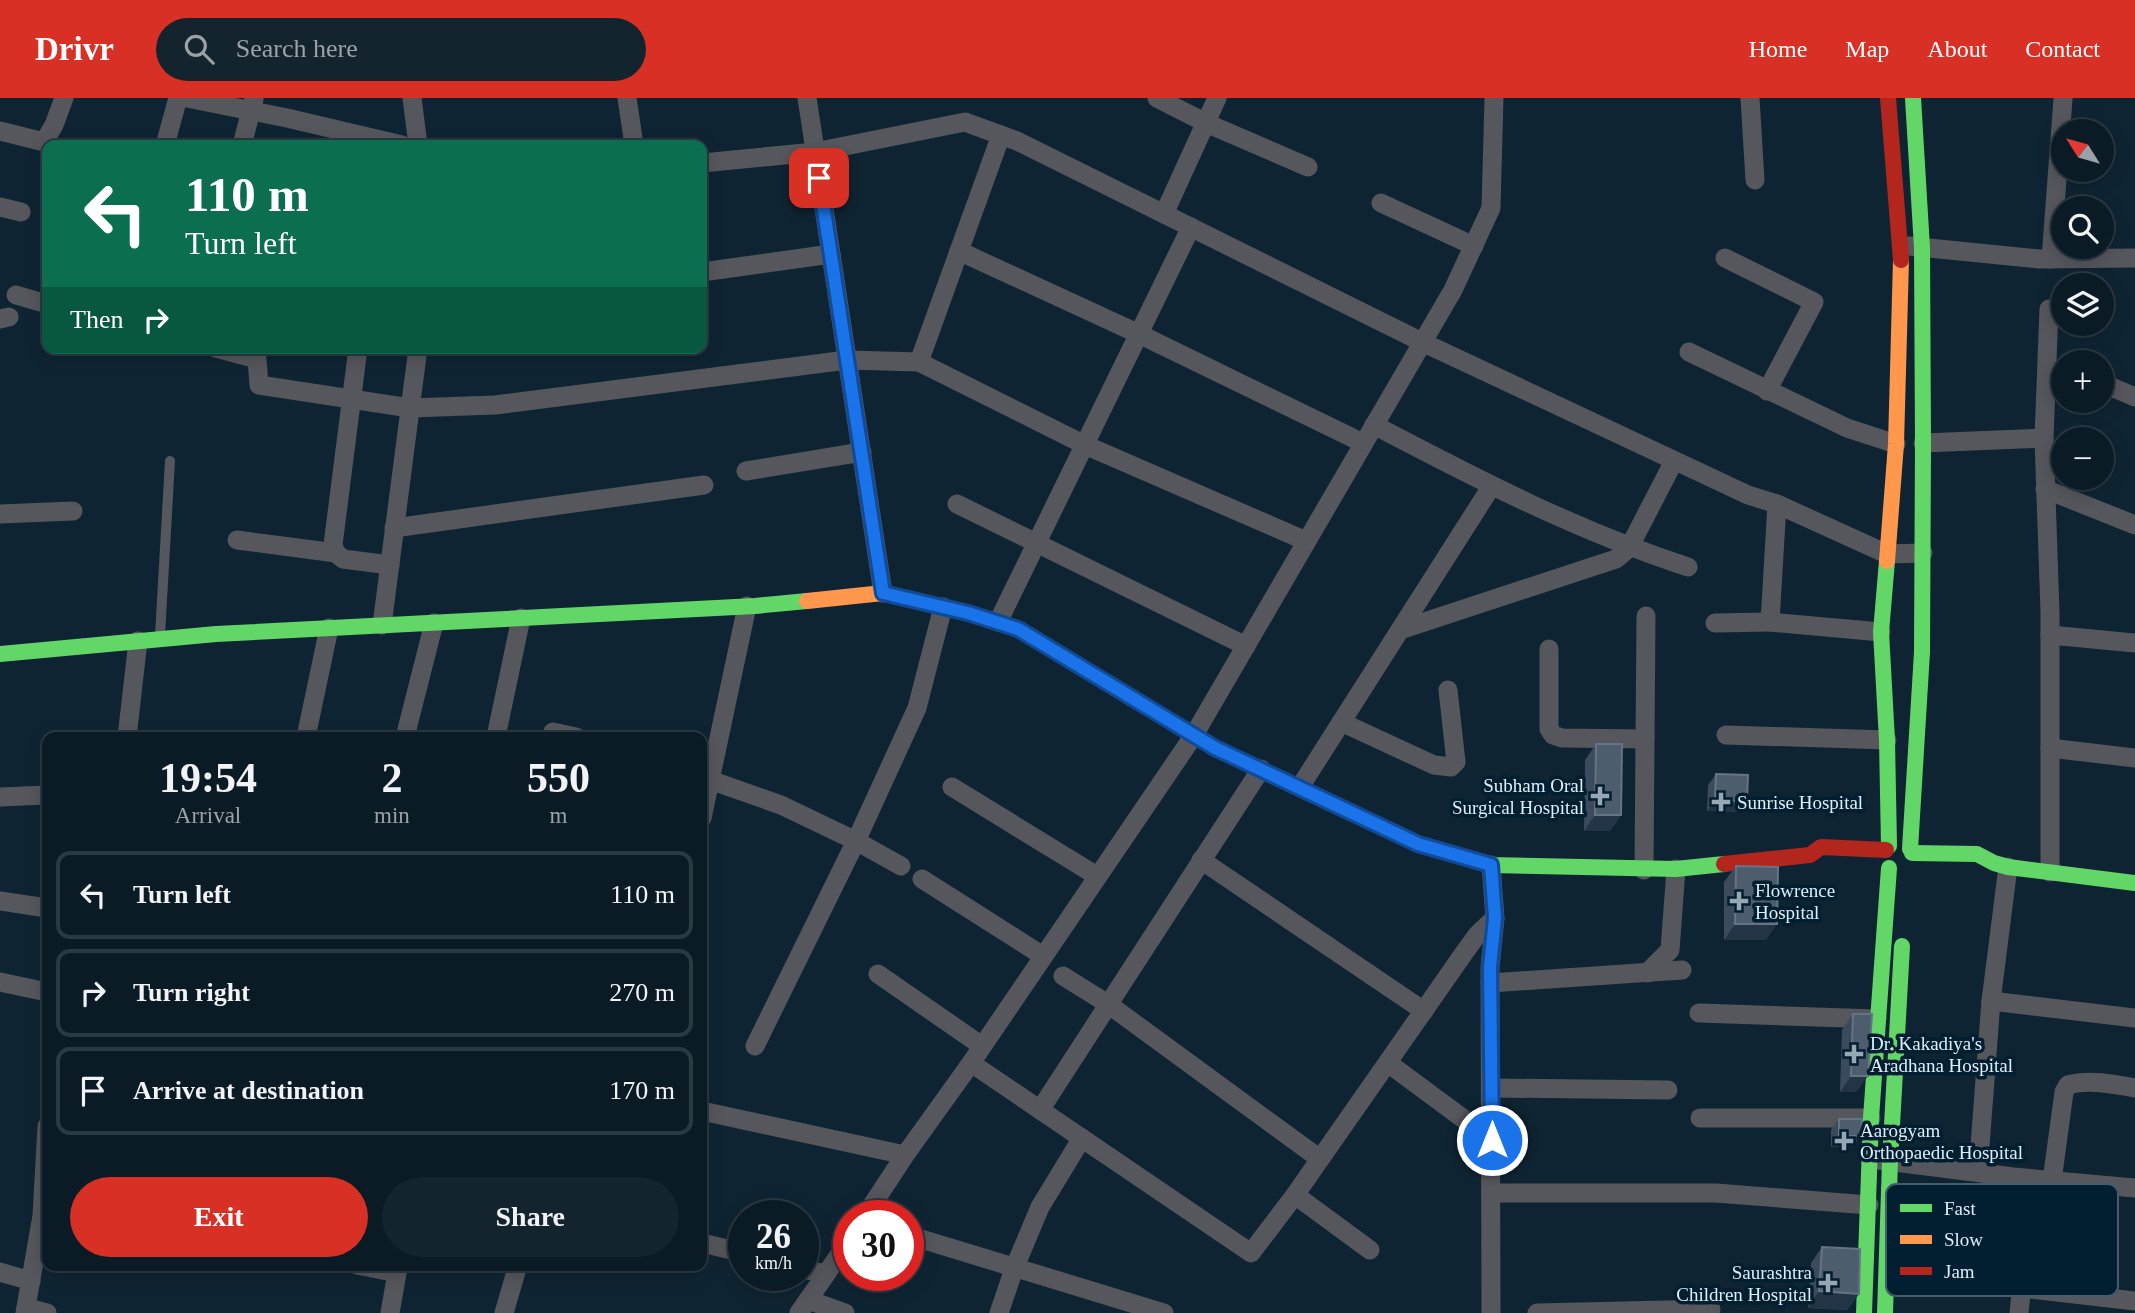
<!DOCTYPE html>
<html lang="en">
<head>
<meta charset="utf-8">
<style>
	body { margin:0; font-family:Georgia,serif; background:#14242e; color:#f1f3f6; height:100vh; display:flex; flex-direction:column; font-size:26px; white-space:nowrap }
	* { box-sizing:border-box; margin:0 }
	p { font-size:23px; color:#9aa1a7 }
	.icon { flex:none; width:38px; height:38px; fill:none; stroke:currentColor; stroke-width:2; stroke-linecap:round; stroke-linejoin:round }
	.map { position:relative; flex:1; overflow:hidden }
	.panel { position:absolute; left:42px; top:634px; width:665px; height:539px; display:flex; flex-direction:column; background:#0b1b26; border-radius:14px; box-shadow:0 4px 18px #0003,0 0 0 2px #2b3943 }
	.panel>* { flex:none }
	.hud { position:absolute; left:42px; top:42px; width:665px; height:214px; border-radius:14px; box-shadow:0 4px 18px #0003,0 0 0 2px #2b3943; background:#0b6e4f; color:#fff; overflow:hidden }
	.needle { width:46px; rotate:307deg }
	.buttons { position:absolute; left:2051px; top:21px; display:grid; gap:14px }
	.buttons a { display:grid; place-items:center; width:63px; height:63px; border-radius:50%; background:#0b1b26; box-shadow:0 4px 18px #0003,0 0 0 2px #2b3943; font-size:35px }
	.speed { position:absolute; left:728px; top:1102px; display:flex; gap:14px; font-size:35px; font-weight:700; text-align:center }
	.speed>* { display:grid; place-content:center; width:91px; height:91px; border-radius:50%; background:#0b1b26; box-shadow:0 4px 18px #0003,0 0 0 2px #2b3943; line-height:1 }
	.speed small { font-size:18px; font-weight:400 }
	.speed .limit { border:10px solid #d22; background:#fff; color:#111 }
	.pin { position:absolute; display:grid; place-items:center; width:60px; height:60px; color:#fff; margin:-30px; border-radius:14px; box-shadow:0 4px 10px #0006 }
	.me { position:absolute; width:77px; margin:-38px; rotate:0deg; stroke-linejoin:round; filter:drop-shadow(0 0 5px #0008) }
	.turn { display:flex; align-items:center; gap:24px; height:147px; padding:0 28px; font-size:32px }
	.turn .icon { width:91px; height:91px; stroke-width:2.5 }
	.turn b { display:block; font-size:49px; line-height:60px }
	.then { display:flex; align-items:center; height:66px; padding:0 28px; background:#0003; gap:14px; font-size:26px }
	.eta { display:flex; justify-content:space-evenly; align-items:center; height:119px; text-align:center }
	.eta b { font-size:42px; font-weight:800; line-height:49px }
	.button { display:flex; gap:14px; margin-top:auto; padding:14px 28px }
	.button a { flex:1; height:80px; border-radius:42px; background:#d93025; color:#fff; font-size:28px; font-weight:800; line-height:80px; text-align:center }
	.button a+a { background:#14242e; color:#f1f3f6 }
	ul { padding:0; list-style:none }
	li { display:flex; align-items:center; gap:21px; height:88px; margin:0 14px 10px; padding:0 14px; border:4px solid #2b3943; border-radius:14px }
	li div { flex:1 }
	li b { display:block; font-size:26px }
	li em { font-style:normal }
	header { display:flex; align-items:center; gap:42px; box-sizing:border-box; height:98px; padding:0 35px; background:#d93025; color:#fff }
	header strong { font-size:33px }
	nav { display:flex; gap:38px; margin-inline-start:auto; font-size:24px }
	.search { width:490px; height:63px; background:#14242e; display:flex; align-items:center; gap:18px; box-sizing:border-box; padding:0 24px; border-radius:38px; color:#9aa1a7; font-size:26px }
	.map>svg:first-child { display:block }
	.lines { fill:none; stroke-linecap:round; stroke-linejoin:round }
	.lane { stroke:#56575d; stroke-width:10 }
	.street { stroke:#56575d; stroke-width:19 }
	.fast { stroke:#63d668; stroke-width:16 }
	.slow { stroke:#ff974d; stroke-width:16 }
	.jam { stroke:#b3261e; stroke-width:16 }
	.wall { fill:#3b4b5d }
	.shaded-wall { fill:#223445 }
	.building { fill:#4d5d6e; stroke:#647484; stroke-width:2 }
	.route-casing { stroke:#114b97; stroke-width:18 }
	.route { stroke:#1a73e8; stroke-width:12 }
	.poi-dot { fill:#96a7b5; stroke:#021e31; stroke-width:2.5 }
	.labels { text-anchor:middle; stroke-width:7; stroke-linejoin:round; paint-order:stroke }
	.poi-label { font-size:19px; fill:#deeefb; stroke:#021e31; text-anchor:start }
	.key { fill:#021e31; stroke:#445c6e; stroke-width:2 }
	.key-label { font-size:19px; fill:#deeefb }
</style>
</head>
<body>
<header>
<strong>Drivr</strong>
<div class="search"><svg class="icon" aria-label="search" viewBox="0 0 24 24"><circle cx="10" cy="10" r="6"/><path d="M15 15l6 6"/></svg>Search here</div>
<nav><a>Home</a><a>Map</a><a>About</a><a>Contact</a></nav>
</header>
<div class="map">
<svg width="2135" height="1215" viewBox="0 0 2135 1215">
	<rect width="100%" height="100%" fill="#0f2432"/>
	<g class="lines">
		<path class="lane" d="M 160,537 L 170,363"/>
		<g class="street">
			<path d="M 187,0 L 287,20 L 402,47"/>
			<path d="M 412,0 L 418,47"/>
			<path d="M 627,0 L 634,47"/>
			<path d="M 807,0 L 883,495"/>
			<path d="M 1157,0 L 1206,25 L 1308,69"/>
			<path d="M 1750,0 L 1755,82"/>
			<path d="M 0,33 L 44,44 L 54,27 L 64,0"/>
			<path d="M 165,47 L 178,0"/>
			<path d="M 242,47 L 254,1"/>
			<path d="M 702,65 L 815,54 L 965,24 L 1017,43 L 1422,244 L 1748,397 L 1777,406 L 1887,456 L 1923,455"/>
			<path d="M 1381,105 L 1474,148"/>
			<path d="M 0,109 L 21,114"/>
			<path d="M 1164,116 L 1217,0"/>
			<path d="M 1909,148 L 2039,161 L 2135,160"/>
			<path d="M 959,153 L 1139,236 L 1363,345"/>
			<path d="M 1725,160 L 1814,204 L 1767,293"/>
			<path d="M 2051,161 L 2063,1"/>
			<path d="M 702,174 L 831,156"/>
			<path d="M 16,197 L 47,206"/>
			<path d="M 0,221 L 9,219"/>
			<path d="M 216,250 L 257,261 L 259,287 L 410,310 L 495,307 L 847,262 L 919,264 L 1001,37"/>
			<path d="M 358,250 L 333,447 L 336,455 L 343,461 L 390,467"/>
			<path d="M 1689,254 L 1847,330 L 1896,346"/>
			<path d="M 919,264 L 1085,347 L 1306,443"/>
			<path d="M 2102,285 L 2135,299"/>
			<path d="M 1374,327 C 1477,381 1577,433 1688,469"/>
			<path d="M 2044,340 L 2049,211"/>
			<path d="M 1923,345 L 2044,340 L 2050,514 L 2050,774"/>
			<path d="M 746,373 L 862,354"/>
			<path d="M 2045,391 L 2135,427"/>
			<path d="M 957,406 L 1246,548"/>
			<path d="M 1777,406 L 1770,524 L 1881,534"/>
			<path d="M 0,416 L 73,413"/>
			<path d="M 394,430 L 704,387"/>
			<path d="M 237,442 L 336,455"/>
			<path d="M 998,524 L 1191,129"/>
			<path d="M 1715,525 L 1770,524"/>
			<path d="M 382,527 L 418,250"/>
			<path d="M 1400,532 L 1616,461 L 1629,450 L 1674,363"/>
			<path d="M 2050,537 L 2135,545"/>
			<path d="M 1549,551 L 1549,631 L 1553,637 L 1562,640 L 1645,641"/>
			<path d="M 1341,624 L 1434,667 L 1451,669 L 1456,664 L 1448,592"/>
			<path d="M 553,634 L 576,639"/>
			<path d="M 1726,637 L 1887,642"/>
			<path d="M 127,639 L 138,543"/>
			<path d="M 306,639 L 329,530"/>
			<path d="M 405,639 L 434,525"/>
			<path d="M 496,639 L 521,520"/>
			<path d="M 2050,650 L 2135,660"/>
			<path d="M 710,682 L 781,707 L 856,743 L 917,610 L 943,509"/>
			<path d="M 952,689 L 1097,778"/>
			<path d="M 1300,689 L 1491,389"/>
			<path d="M 0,699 L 47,697"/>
			<path d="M 702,720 L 747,508"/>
			<path d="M 1201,762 L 1424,913"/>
			<path d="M 1644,772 L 1646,518"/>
			<path d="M 922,781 L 1043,858"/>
			<path d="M 0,803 L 47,810"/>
			<path d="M 1647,875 L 1670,852 L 1676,771"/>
			<path d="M 878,876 L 982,948"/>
			<path d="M 1063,878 L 1108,906 L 1320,1061"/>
			<path d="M 0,884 L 47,894"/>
			<path d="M 1490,885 L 1682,872"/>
			<path d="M 1991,903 L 2135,920"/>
			<path d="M 1699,915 L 1877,921"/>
			<path d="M 755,948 L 856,743 L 901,768"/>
			<path d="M 971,965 L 1251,1155 L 1295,1097 L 1464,855 L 1477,837 L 1495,820"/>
			<path d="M 1388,965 L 1492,1042"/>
			<path d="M 1491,990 L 1668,992"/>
			<path d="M 1040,1012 L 1261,671"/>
			<path d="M 702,1013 L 905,1057"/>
			<path d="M 1700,1020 L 1871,1020"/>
			<path d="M 1879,1062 L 2013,1079 L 2135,1090"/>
			<path d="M 1978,1074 L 1991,903 L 2008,769"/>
			<path d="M 2052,1083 L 2064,994 L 2068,987 C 2089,981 2114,986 2135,990"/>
			<path d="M 1492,1095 L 1716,1095 L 1869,1107"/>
			<path d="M 1295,1097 L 1370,1152"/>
			<path d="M 865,1118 L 905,1057 L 971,965 L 1194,637 L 1453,192 L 1491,110 L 1494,0"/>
			<path d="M 908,1137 L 1164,1215"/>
			<path d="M 702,1145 L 744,1155"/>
			<path d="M 357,1167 L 397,1175 L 390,1215"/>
			<path d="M 803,1171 L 826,1176"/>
			<path d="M 0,1174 L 31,1183"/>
			<path d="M 2022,1190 L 2135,1203"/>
			<path d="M 808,1202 L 845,1215"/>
			<path d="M 27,1210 L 47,1215"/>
			<path d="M 25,1215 L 42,1118 L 47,1028"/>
			<path d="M 504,1215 L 518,1167"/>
			<path d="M 799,1215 L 849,1143"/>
			<path d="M 999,1215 L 1014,1171 L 1040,1109 L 1082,1040"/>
			<path d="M 1491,1215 L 1490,869 L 1495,820 L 1491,767"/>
			<path d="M 1537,1215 L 1711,1211"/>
			<path d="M 2019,1215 L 2033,1081"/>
		</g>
		<g class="fast">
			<path d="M 1887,463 L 1881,534 L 1887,642 L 1889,748"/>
			<path d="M 0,556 L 216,536 L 755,508 L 807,503"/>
			<path d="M 1076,566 L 1215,650 L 1418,746 L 1491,767 L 1676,771 L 1724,766"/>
			<path d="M 1910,751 L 1922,554 L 1923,345 L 1922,150 L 1913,0"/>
			<path d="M 1912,755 L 1977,756 L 1994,765 L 2008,769 L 2135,785"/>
			<path d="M 1864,1215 L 1871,1020 L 1889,770"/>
			<path d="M 1885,1215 L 1890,1063 L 1902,848"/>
		</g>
		<g class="slow">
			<path d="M 1887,463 L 1896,346 L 1901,162"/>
			<path d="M 807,503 L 883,495 L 968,515 L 1018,531 L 1076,566"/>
		</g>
		<g class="jam">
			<path d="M 1888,0 L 1901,162"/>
			<path d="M 1724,766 L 1810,757 L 1821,749 L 1886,752"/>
		</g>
	</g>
	<g class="wall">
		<path d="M 1596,646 L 1621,717 L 1610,733 L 1584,733 L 1585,662 Z"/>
		<path d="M 1716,676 L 1747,703 L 1739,714 L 1707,713 L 1708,687 Z"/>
		<path d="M 1736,768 L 1766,842 L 1724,842 L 1724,784 Z"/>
		<path d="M 1853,916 L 1856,994 L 1840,994 L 1842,932 Z"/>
		<path d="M 1839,1021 L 1861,1038 L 1853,1048 L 1831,1049 L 1831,1032 Z"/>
		<path d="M 1822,1149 L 1859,1196 L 1847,1212 L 1808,1210 L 1811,1165 Z"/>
	</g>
	<g class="shaded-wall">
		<path d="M 1715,702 L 1747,703 L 1739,714 L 1707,713 Z"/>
		<path d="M 1595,717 L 1621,717 L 1610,733 L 1584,733 Z"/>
		<path d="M 1735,826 L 1777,826 L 1766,842 L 1724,842 Z"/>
		<path d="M 1851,978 L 1868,978 L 1856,994 L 1840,994 Z"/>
		<path d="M 1839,1038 L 1861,1038 L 1853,1048 L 1831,1049 Z"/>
		<path d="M 1819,1193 L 1859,1196 L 1847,1212 L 1808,1210 Z"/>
	</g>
	<g class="building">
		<path d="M 1596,646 L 1622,646 L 1621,717 L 1595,717 Z"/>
		<path d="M 1716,676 L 1748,677 L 1747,703 L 1715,702 Z"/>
		<path d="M 1736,768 L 1778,769 L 1777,826 L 1735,826 Z"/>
		<path d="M 1853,916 L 1872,916 L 1868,978 L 1851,978 Z"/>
		<path d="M 1839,1021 L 1862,1021 L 1861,1038 L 1839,1038 Z"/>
		<path d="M 1822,1149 L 1860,1151 L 1859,1196 L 1819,1193 Z"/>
	</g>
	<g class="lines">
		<g class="route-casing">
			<path id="route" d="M 819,80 L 883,495 L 968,515 L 1018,531 L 1215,650 L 1418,746 L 1491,767 L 1495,820 L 1490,869 L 1492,1042"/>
		</g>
		<use href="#route" class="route"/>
	</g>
	<g class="poi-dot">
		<path d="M1596.5 687.5h7v7h7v7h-7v7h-7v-7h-7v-7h7z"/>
		<path d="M1717.5 693.5h7v7h7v7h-7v7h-7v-7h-7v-7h7z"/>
		<path d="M1735.5 792.5h7v7h7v7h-7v7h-7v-7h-7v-7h7z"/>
		<path d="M1850.5 945.5h7v7h7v7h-7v7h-7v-7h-7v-7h7z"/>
		<path d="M1840.5 1032.5h7v7h7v7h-7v7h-7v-7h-7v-7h7z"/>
		<path d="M1824.5 1174.5h7v7h7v7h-7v7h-7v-7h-7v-7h7z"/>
	</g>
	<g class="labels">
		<g class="poi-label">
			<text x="1584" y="694" text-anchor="end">Subham Oral<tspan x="1584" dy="22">Surgical Hospital</tspan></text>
			<text x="1737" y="711">Sunrise Hospital</text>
			<text x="1755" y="799">Flowrence<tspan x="1755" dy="22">Hospital</tspan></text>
			<text x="1870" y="952">Dr. Kakadiya's<tspan x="1870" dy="22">Aradhana Hospital</tspan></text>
			<text x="1860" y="1039">Aarogyam<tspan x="1860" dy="22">Orthopaedic Hospital</tspan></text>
			<text x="1812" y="1181" text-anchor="end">Saurashtra<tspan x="1812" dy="22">Children Hospital</tspan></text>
		</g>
	</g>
	<rect x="1886" y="1086" width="232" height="112" rx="10" class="key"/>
	<rect x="1900" y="1106" width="32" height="8" fill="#63d668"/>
	<rect x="1900" y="1137" width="32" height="9" fill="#ff974d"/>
	<rect x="1900" y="1169" width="32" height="8" fill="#b3261e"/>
	<g class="key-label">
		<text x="1944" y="1117">Fast</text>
		<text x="1944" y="1148">Slow</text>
		<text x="1944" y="1180">Jam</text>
	</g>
</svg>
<div class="buttons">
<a><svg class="needle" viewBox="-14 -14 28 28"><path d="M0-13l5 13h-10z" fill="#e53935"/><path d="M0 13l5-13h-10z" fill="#9aa1a7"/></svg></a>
<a><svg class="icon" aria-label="search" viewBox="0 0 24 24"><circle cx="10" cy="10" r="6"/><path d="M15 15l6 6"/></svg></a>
<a><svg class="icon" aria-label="layers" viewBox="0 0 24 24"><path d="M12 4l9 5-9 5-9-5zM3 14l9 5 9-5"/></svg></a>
<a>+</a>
<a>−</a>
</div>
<div class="speed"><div>26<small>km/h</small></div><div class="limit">30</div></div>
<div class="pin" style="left:819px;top:80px;background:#d93025"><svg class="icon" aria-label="arrive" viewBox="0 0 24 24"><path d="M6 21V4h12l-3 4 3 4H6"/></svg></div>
<svg class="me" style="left:1492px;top:1042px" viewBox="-20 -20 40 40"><circle r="17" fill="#1a73e8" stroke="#fff" stroke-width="3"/><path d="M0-11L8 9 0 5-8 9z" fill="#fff"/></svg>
<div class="hud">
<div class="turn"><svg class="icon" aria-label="left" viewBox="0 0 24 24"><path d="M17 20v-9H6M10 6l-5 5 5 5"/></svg><div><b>110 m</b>Turn left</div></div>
<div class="then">Then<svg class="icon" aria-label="right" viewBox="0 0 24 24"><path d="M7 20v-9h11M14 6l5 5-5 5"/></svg></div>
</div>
<section class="panel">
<div class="eta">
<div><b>19:54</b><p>Arrival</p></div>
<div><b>2</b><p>min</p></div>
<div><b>550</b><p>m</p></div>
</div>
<ul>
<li><svg class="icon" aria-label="left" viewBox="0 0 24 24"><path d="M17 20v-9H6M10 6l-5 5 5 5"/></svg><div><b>Turn left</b></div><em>110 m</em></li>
<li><svg class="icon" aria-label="right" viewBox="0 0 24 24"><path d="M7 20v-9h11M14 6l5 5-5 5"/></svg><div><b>Turn right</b></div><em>270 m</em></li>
<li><svg class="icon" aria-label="arrive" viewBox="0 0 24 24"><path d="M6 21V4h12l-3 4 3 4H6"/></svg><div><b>Arrive at destination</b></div><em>170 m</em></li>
</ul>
<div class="button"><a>Exit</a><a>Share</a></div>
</section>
</div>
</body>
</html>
